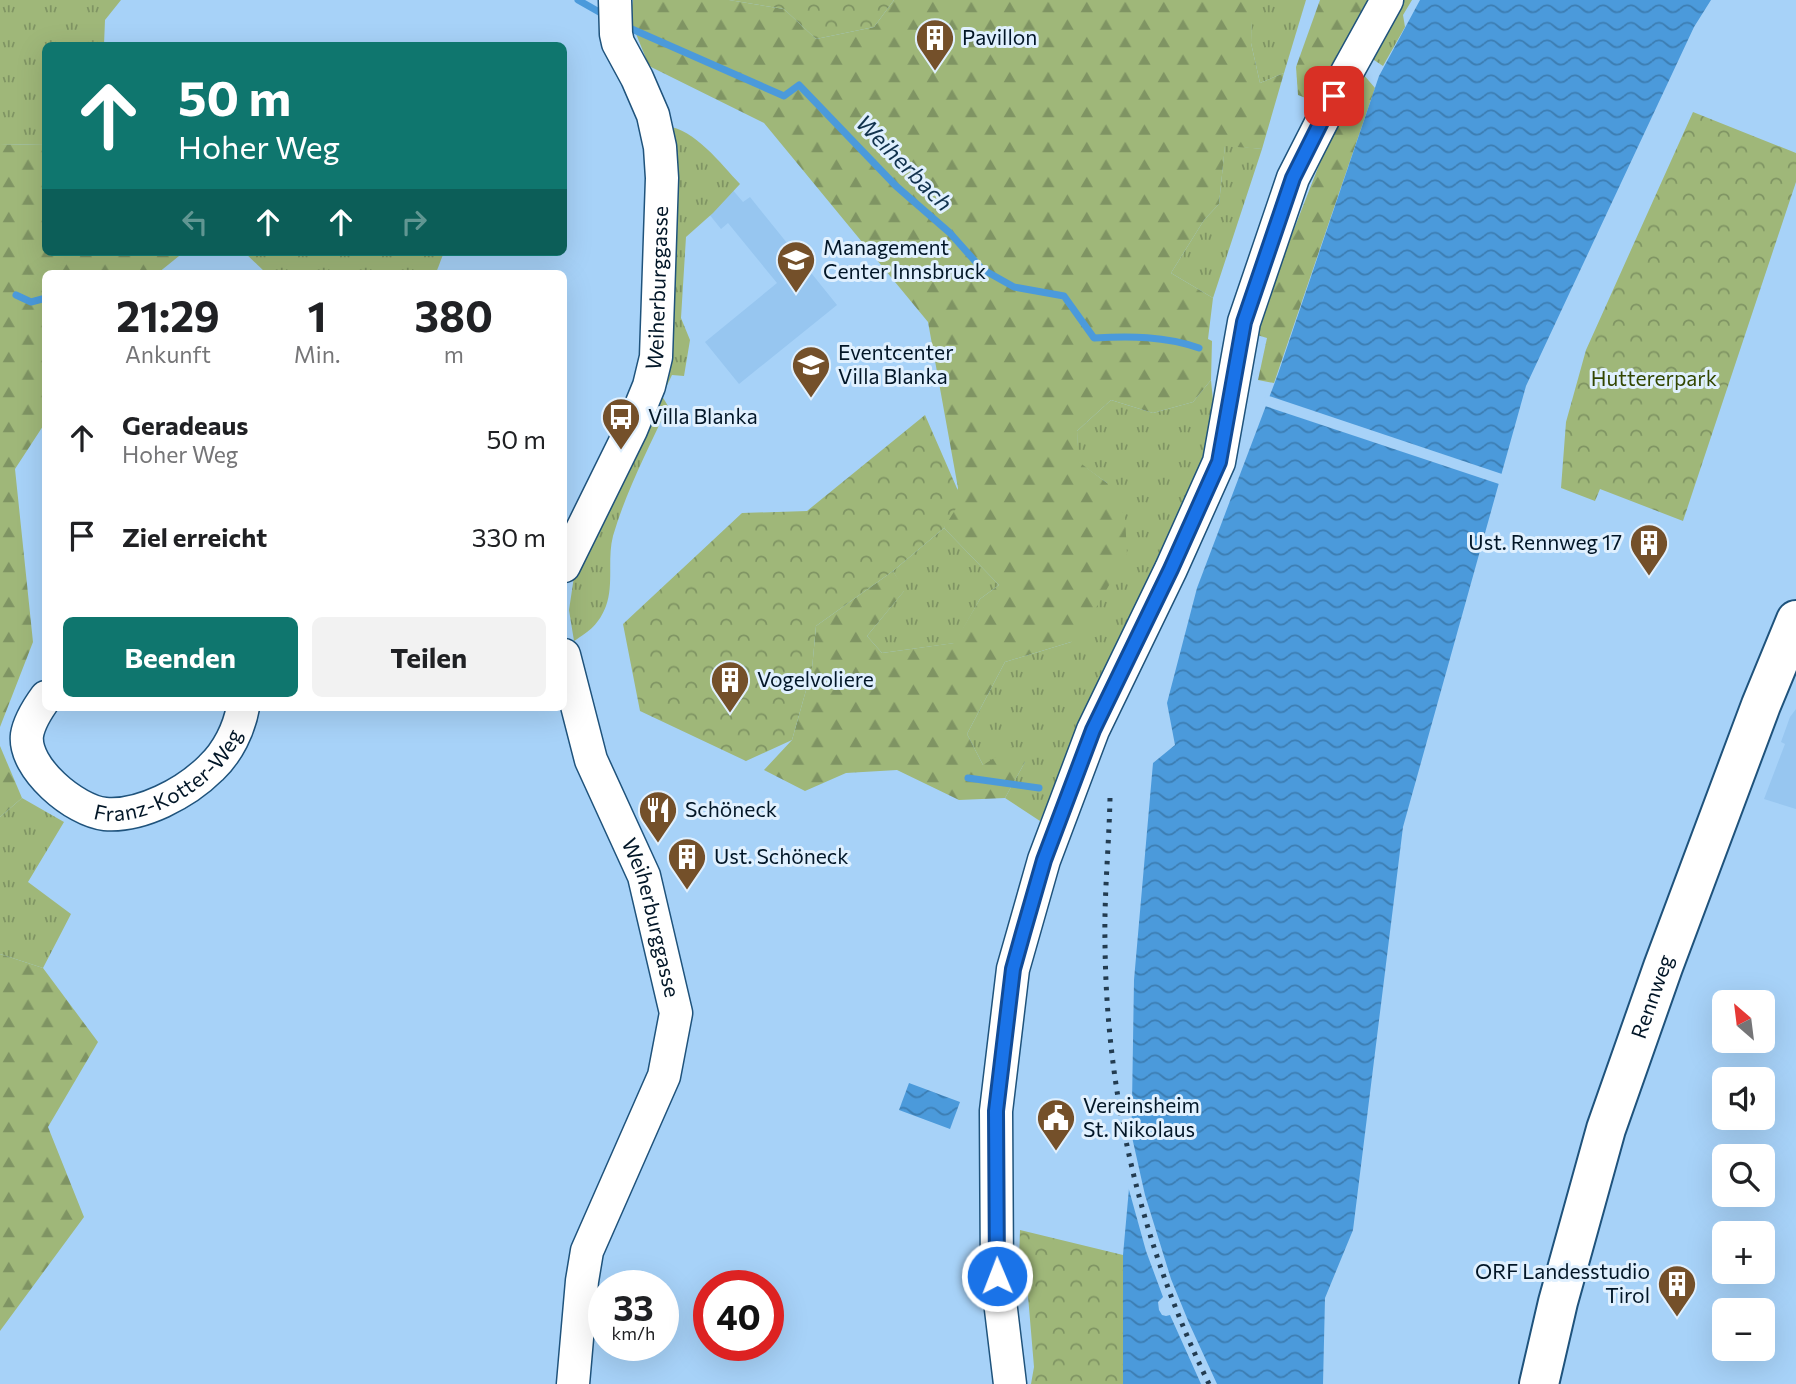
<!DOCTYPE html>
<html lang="de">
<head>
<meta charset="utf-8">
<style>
	body { margin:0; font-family:Commissioner,sans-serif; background:#f2f2f2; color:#202124; height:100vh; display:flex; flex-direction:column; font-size:26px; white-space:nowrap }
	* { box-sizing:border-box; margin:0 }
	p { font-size:23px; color:#757577 }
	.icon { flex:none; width:38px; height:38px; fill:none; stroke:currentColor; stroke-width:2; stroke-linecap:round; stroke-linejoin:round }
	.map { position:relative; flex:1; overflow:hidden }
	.details { position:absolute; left:42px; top:270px; width:525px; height:441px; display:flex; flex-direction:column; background:#fff; border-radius:10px; box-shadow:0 7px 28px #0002 }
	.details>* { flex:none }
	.top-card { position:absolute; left:42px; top:42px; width:525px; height:214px; border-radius:10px; box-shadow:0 7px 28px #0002; background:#0f766e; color:#fff; overflow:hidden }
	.needle { width:46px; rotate:332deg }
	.fabs { position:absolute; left:1712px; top:990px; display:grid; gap:14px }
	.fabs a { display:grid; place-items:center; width:63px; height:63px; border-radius:10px; background:#fff; box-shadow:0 7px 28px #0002; font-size:35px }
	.speed { position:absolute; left:588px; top:1270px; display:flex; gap:14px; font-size:35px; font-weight:700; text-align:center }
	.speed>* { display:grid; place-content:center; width:91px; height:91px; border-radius:50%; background:#fff; box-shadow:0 7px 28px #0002; line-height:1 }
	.speed small { font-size:18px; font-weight:400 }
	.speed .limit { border:10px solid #d22; background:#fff; color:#111 }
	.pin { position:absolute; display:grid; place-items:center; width:60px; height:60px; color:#fff; margin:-30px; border-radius:14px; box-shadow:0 4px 10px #0006 }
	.me { position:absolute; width:77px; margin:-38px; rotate:359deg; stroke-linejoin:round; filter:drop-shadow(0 0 5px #0008) }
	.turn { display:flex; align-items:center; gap:24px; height:147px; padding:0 21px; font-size:32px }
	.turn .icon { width:91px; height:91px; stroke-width:2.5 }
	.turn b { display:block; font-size:49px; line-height:60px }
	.lanes { display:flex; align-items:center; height:66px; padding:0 21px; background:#0003; justify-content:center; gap:35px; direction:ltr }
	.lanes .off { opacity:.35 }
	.eta { display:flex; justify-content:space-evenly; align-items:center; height:119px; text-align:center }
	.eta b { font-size:42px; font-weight:700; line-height:49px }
	.cta { display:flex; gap:14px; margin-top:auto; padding:14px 21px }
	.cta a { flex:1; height:80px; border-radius:10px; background:#0f766e; color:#fff; font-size:28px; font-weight:700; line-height:80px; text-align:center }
	.cta a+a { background:#f2f2f2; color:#202124 }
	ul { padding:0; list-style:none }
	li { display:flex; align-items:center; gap:21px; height:98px; padding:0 21px }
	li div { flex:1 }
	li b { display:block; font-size:26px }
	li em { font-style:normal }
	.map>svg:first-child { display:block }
	.built { fill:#97c6f0 }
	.grass { fill:url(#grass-tufts) }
	.forest { fill:url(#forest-firs) }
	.park { fill:url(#park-crowns) }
	.water { fill:url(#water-waves) }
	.pier { fill:#a7d2f8 }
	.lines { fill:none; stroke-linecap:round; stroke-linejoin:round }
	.stream { stroke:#4b9adb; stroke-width:7 }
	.minor-casing { stroke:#1f537c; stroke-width:35 }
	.major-casing { stroke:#1f537c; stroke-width:42 }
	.minor { stroke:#fff; stroke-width:32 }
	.major { stroke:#fff; stroke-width:38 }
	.rail { stroke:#233c51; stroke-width:5; stroke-dasharray:3.5 7; stroke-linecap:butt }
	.route-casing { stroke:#114b97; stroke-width:18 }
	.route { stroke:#1a73e8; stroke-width:12 }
	.labels { text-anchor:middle; stroke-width:6; stroke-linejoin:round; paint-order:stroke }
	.poi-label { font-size:21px; fill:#021627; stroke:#e0f0fe; text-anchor:start }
	.street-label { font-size:21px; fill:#021627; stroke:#e0f0fe }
	.park-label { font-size:21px; fill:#324600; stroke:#e0f0fe }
	.water-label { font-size:23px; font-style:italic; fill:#12334e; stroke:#e0f0fe }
</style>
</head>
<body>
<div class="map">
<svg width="1796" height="1384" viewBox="0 0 1796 1384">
	<defs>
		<pattern id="grass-tufts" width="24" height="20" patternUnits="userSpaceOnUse" patternTransform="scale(1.75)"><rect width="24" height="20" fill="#9fb779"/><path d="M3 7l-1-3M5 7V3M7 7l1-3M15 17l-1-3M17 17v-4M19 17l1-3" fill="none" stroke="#7f9463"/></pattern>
		<pattern id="forest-firs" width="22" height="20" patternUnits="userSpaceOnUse" patternTransform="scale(1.75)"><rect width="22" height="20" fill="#9fb779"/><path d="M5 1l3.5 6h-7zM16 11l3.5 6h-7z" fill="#7f9463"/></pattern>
		<pattern id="park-crowns" width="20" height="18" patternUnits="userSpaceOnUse" patternTransform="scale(1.75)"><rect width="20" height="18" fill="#9fb779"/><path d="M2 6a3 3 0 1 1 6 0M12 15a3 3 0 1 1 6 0" fill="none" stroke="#7f9463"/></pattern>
		<pattern id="water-waves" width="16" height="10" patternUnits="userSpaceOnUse" patternTransform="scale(1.75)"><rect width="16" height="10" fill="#4b9adb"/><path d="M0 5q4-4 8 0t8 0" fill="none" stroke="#3c7db2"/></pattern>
	</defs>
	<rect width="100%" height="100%" fill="#a7d2f8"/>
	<g class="built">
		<path d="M 731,188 L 743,202 L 750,197 L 837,305 L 739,384 L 705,342 L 777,283 L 728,223 L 721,229 L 705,209 Z"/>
		<path d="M 1796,709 L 1796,809 L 1764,799 L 1785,744 L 1781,742 L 1790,717 Z"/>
	</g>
	<g class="grass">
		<path d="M 0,0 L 121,0 L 105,20 L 104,45 L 46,46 L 45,144 L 0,145 Z"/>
		<path d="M 1252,0 L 1306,0 L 1284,73 L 1260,83 L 1251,43 Z"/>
		<path d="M 1403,0 L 1412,0 L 1403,15 L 1405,27 L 1383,66 L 1371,58 Z"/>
		<path d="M 666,126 C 695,129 721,164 740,184 L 713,213 L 686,237 L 681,318 L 690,340 L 684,376 L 672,375 L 662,396 L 668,406 C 649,448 626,491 613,536 C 607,559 614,584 606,606 C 599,624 590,631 574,641 L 569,610 L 575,570 L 647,426 Z"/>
		<path d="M 1225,145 L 1262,149 L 1213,298 L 1171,273 L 1204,220 L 1219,204 Z"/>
		<path d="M 244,252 L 444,252 L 436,273 L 266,273 Z"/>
		<path d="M 1211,380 C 1212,392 1214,404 1213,415 C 1212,438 1203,461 1195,482 L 1084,715 L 1040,821 L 1005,798 L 1025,762 L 983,765 L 967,734 L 1005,662 L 1071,642 L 1107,483 L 1078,462 L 1077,431 L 1111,400 L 1153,413 L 1193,402 Z"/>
		<path d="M 944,528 L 999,585 L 980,599 L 955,643 L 882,653 L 867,636 L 904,591 L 893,571 Z"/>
		<path d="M 22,798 L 64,822 L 28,882 L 71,914 L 43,968 L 0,954 L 0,817 Z"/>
	</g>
	<g class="forest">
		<path d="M 633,0 L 729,0 L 784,9 L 816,39 L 874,27 L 894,0 L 1253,0 L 1251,43 L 1260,83 L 1284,73 L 1262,149 L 1225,146 L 1219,204 L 1204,220 L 1171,273 L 1213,298 L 1208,339 L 1212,341 L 1211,380 L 1193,402 L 1153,413 L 1111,400 L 1077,431 L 1079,462 L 1107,483 L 1125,517 L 1127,554 L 1089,620 L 1071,642 L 1005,662 L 967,734 L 983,765 L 1012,747 L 1025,762 L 1005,798 L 959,800 L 897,770 L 846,773 L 805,791 L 764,770 L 792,740 L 812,669 L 816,626 L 893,571 L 905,590 L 867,636 L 882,653 L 954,643 L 980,599 L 999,585 L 944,528 L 958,488 L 928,322 L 764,123 L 649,66 L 630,19 Z"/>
		<path d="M 1320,0 L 1369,0 L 1313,101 L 1298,95 L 1296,67 Z"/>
		<path d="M 1363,74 L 1375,88 L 1274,383 L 1258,380 L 1267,338 L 1257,335 L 1264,306 L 1321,160 Z"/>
		<path d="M 45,144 L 46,252 L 184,252 L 158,273 L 46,273 L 45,423 L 15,469 L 33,642 L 0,727 L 0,145 Z"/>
		<path d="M 0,746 L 22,798 L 0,817 Z"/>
		<path d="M 0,954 L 43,968 L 98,1042 L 48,1127 L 84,1217 L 0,1331 Z"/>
	</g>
	<g class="park">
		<path d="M 729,0 L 894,0 L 874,27 L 816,39 L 784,9 Z"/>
		<path d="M 1693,112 L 1796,153 L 1796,182 L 1683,521 L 1600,489 L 1595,501 L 1561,488 L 1566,422 L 1586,350 Z"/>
		<path d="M 925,415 L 959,493 L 958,505 L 944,528 L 893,571 L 816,626 L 812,669 L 792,740 L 746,761 L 640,711 L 623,624 L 742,513 L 807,511 Z"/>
		<path d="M 1020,1230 L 1123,1255 L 1123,1384 L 1031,1384 L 1034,1367 L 1027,1284 L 1019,1262 Z"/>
	</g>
	<g class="water">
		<path d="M 1420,0 L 1711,0 L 1694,27 L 1526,386 L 1403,827 L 1353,1230 L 1325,1298 L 1323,1384 L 1123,1384 L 1123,1255 L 1131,1166 L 1134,980 L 1153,763 L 1175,745 L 1167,703 L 1197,588 L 1278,374 L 1379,76 Z"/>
		<path d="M 909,1083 L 960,1102 L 950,1129 L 899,1110 Z"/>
	</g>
	<g class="pier">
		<path d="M 1266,395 L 1505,475 L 1502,485 L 1262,405 Z"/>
		<path d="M 1128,1119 L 1145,1195 L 1171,1279 L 1189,1323 L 1217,1384 L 1201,1384 L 1170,1315 L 1166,1316 L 1162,1315 L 1159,1310 L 1158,1302 L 1163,1297 L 1146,1251 L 1126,1179 Z"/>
	</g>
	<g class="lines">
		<g class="stream">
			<path d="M 578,0 L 608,17"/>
			<path d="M 625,26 L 784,96 L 799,85 L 896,186 L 950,233 L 982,269 L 1014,287 L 1064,296 L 1094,338 C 1130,336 1165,336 1199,348"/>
			<path d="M 16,295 L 31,302 L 46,298"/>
			<path d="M 968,778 L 1039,788"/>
		</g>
		<g class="minor-casing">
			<g id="minor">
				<path id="s1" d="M 564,566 L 631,430 L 649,386 L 656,357 L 662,178 L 660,147 L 653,115 L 637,78 L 618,43 L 616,34 L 615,0"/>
				<path id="s2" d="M 564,655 L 591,760 L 644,876 L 676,1013 L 664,1076 L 587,1251 L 582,1281 L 573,1384"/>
				<path id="s3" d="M 46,697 C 38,708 29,722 27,735 C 23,768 75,811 105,814 C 141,817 186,793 211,768 C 228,752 239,729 243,707"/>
				<path d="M 1010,1384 L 997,1276 L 996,1111 L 1013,969 L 1044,860 L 1093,730 L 1171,569 L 1219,462 L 1244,322 L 1293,178 L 1345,76 L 1387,0"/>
			</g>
		</g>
		<g class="major-casing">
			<g id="major">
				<path id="s4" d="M 1539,1384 L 1558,1302 L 1606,1129 L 1663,967 L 1761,705 L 1796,620"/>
			</g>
		</g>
		<use href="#minor" class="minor"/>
		<use href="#major" class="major"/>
		<path class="rail" d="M 1110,798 C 1109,846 1104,894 1105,942 C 1106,1096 1142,1246 1209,1384"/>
	</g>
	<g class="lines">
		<g class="route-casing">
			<path id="route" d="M 997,1276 L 996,1111 L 1013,969 L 1023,933 L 1044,860 L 1093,730 L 1171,569 L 1219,462 L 1244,322 L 1293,178 L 1334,96"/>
		</g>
		<use href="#route" class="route"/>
	</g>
	<defs>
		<g id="building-pin" transform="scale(2.0125)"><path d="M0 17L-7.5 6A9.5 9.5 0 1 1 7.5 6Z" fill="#74502a" stroke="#e0f0fe"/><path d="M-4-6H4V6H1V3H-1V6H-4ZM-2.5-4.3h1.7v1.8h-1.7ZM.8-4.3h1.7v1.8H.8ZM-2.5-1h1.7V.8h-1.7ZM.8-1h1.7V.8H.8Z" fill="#fff"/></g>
		<g id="university-pin" transform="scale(2.0125)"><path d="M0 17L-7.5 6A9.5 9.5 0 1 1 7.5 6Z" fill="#74502a" stroke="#e0f0fe"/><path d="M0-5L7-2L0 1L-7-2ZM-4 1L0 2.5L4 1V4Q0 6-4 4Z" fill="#fff"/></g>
		<g id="bus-pin" transform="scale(2.0125)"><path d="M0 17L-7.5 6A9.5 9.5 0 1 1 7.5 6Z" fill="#74502a" stroke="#e0f0fe"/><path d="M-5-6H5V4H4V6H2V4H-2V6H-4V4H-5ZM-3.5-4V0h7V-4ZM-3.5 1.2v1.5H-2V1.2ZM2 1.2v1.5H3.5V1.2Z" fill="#fff"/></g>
		<g id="restaurant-pin" transform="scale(2.0125)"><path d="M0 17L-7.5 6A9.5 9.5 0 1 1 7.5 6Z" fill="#74502a" stroke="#e0f0fe"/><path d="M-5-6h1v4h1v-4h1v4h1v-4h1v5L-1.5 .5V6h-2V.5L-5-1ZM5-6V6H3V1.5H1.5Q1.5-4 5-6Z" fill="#fff"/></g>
		<g id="civic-pin" transform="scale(2.0125)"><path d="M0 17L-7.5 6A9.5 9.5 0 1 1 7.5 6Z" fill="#74502a" stroke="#e0f0fe"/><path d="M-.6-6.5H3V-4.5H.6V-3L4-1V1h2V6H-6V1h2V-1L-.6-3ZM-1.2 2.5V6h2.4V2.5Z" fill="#fff"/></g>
	</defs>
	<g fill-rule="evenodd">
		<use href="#building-pin" x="935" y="38"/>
		<use href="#university-pin" x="796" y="260"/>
		<use href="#university-pin" x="811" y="365"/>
		<use href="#bus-pin" x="621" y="417"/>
		<use href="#building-pin" x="1649" y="543"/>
		<use href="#building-pin" x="730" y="680"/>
		<use href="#restaurant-pin" x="658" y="810"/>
		<use href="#building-pin" x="687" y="857"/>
		<use href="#civic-pin" x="1056" y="1118"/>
		<use href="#building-pin" x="1677" y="1284"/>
	</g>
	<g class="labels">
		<g class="poi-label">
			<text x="962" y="45">Pavillon</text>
			<text x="823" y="255">Management<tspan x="823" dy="24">Center Innsbruck</tspan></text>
			<text x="838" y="360">Eventcenter<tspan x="838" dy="24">Villa Blanka</tspan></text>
			<text x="648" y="424">Villa Blanka</text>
			<text x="1622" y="550" text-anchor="end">Ust. Rennweg 17</text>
			<text x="757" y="687">Vogelvoliere</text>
			<text x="685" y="817">Schöneck</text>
			<text x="714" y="864">Ust. Schöneck</text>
			<text x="1083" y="1113">Vereinsheim<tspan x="1083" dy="24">St. Nikolaus</tspan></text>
			<text x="1650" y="1279" text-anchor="end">ORF Landesstudio<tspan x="1650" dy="24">Tirol</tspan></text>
		</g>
		<g class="street-label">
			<text dy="7" stroke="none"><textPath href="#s1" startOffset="298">Weiherburggasse</textPath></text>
			<text dy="7" stroke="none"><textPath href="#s3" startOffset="238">Franz-Kotter-Weg</textPath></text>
			<text dy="7" stroke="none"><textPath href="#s2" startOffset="278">Weiherburggasse</textPath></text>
			<text dy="7" stroke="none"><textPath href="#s4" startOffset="404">Rennweg</textPath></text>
		</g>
		<g class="park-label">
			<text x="1654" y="386">Huttererpark</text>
		</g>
		<g class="water-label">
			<text transform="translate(904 163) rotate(45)" y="8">Weiherbach</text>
		</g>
	</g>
</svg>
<div class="fabs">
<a><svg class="needle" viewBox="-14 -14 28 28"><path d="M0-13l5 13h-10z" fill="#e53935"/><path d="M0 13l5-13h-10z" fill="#757577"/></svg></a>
<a><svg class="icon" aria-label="sound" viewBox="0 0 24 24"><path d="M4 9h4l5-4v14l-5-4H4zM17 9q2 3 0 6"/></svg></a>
<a><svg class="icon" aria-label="search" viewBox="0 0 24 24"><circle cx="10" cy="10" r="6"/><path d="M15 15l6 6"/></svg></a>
<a>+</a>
<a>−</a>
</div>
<div class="speed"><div>33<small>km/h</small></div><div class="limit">40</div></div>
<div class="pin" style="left:1334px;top:96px;background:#d93025"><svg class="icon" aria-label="arrive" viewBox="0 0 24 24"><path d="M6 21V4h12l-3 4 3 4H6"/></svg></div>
<svg class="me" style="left:997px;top:1276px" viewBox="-20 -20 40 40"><circle r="17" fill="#1a73e8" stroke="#fff" stroke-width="3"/><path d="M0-11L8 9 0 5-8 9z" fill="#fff"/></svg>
<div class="top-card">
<div class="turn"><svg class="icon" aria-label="ahead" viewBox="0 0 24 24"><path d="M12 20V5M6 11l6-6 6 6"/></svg><div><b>50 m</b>Hoher Weg</div></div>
<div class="lanes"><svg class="icon off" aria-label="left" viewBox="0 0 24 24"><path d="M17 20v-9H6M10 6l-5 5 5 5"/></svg><svg class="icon" aria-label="ahead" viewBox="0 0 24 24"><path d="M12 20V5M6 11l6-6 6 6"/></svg><svg class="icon" aria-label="ahead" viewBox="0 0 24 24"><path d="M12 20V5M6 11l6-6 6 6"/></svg><svg class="icon off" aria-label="right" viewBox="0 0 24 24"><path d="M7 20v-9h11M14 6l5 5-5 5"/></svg></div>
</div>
<section class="details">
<div class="eta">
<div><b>21:29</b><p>Ankunft</p></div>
<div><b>1</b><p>Min.</p></div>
<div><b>380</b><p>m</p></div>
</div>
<ul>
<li><svg class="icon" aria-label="ahead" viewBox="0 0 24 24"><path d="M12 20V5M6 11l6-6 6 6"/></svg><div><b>Geradeaus</b><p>Hoher Weg</p></div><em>50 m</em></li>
<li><svg class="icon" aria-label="arrive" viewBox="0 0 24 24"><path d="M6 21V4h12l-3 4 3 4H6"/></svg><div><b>Ziel erreicht</b></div><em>330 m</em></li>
</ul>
<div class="cta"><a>Beenden</a><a>Teilen</a></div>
</section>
</div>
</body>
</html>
